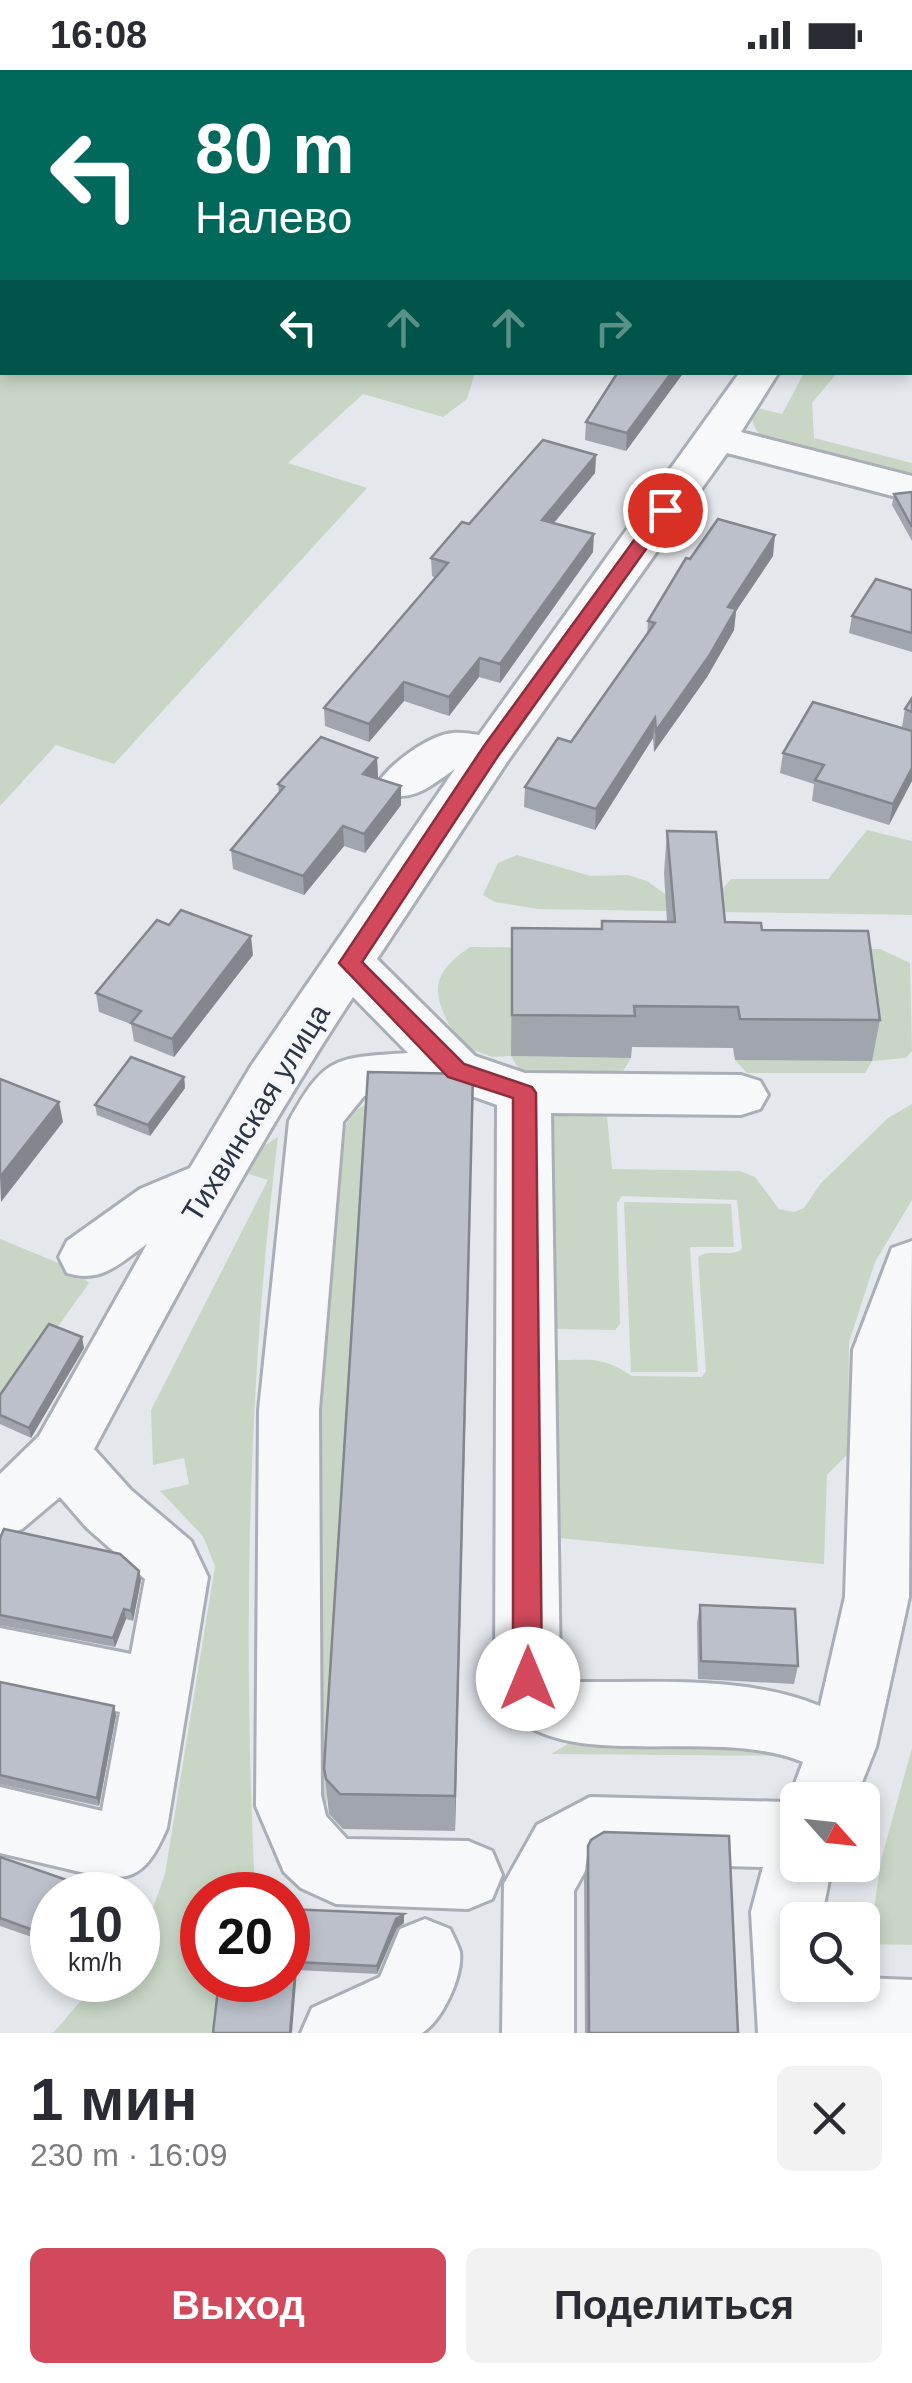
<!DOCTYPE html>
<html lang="ru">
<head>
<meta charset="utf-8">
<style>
	body { margin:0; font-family:Helvetica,sans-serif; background:#f2f2f3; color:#2b2b33; height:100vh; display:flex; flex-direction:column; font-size:38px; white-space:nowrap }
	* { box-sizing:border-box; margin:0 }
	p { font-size:32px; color:#7c7c81 }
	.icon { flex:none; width:55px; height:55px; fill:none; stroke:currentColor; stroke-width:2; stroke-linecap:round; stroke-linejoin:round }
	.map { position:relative; height:1963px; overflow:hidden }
	.sheet { display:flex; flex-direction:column; background:#fff; flex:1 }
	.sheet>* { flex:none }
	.top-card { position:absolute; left:0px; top:0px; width:912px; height:305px; box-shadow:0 5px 15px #0003; background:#00695c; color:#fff; overflow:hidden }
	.needle { width:65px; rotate:117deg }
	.buttons { position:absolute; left:780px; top:1712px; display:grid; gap:20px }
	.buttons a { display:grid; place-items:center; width:100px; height:100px; border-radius:15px; background:#fff; box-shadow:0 5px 15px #0003; font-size:50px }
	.speed { position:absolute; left:30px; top:1802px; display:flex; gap:20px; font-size:50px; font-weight:700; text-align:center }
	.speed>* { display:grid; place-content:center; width:130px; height:130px; border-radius:50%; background:#fff; box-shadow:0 5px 15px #0003; line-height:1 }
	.speed small { font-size:25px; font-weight:400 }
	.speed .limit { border:15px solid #d22; background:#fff; color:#111 }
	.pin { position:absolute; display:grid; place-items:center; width:85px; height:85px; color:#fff; margin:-42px; border:5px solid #fff; border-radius:50%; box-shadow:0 2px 10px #0007 }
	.me { position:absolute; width:110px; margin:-55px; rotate:0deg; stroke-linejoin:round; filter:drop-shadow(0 0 8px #0008) }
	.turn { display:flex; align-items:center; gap:35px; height:210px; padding:0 30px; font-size:45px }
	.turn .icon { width:130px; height:130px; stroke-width:2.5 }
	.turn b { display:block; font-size:70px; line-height:85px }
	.lanes { display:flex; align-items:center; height:95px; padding:0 30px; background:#0003; justify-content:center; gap:50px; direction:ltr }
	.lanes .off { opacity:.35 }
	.round { display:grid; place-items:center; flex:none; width:105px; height:105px; border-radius:15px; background:#f2f2f3 }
	.overview { display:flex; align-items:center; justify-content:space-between; height:170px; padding:0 30px }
	h1 { font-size:60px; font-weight:700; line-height:75px }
	.button { display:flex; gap:20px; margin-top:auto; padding:20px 30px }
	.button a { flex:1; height:115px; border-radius:15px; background:#d1495b; color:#fff; font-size:40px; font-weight:700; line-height:115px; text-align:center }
	.button a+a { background:#f2f2f3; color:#2b2b33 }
	.status { display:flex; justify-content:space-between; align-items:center; height:70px; padding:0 50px; background:#fff; direction:ltr }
	.status svg { height:28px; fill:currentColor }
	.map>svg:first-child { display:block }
	.green { fill:#c9d6c5 }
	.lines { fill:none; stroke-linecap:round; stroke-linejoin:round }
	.minor-casing { stroke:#a9aeb7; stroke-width:6 }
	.minor { fill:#f7f8fa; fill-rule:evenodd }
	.wall { fill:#a1a5ae }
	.shaded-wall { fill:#83868d }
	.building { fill:#bbc0ca; stroke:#83868d; stroke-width:2.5 }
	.route { fill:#d1495b; stroke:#882f3b; stroke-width:2.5 }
	.labels { text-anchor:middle; stroke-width:8; stroke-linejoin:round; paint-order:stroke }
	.street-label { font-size:30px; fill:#2b3445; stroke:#f4f6f9 }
</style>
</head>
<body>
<div class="status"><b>16:08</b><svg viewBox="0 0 49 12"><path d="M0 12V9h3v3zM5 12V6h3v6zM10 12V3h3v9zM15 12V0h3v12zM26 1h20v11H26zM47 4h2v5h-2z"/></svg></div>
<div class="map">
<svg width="912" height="1963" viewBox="0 0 912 1963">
	<rect width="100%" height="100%" fill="#e4e7ec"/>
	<g class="green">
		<path d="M 0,0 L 912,0 L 912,36 L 910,2 L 2,2 L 2,302 L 475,303 L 467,329 L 443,347 L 363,324 L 288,393 L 367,418 L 114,694 L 56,675 L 0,736 Z"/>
		<path d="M 804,303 L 837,303 L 812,333 L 814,368 L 912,393 L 912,411 L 774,375 C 758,365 750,357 752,337 L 782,344 Z"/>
		<path d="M 867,760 L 912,771 L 912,845 L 538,839 L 495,832 L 483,825 L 498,793 L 517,785 L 591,806 L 628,805 L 647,811 L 665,824 L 720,822 L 731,809 L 828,809 Z"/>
		<path d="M 470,877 L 880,879 L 910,893 L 912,981 L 906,988 L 872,991 L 865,1003 L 747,1003 L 735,990 L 871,991 L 860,904 L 511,986 L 631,988 L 622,1003 L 520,1001 L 511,986 L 492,987 L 460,975 C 436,931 422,909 470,877 Z"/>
		<path d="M 389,1030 L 461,1033 L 473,1046 L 369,1045 L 325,1758 L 312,1705 L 320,1340 L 343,1062 C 355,1037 362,1033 389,1030 Z"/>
		<path d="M 912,1034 L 912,1130 L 875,1192 L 849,1272 L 848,1384 L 827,1405 L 824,1494 L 559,1468 L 550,1460 L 549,1297 L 556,1290 C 592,1290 602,1286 632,1306 L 702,1307 L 706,1301 L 698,1187 C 711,1177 729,1189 742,1179 L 737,1130 L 622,1126 L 617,1133 L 620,1254 L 615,1260 L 555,1259 L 548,1254 L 550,1037 L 601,1038 L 607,1046 L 612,1099 L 740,1101 L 755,1107 L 779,1139 L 794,1142 L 804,1138 L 821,1113 L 888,1048 Z"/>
		<path d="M 278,1067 C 247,1317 243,1573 255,1825 L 202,1825 L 202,1910 L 222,1910 L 216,1963 L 53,1963 L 99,1910 L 138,1910 L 138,1866 L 147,1855 L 165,1804 L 215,1496 L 203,1466 L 160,1421 L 189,1414 L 184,1388 L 153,1395 L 151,1340 L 268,1110 L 249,1104 L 257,1080 Z"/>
		<path d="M 624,1132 L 731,1134 L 734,1177 L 690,1177 L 698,1302 L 631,1302 Z"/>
		<path d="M 0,1169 L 71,1198 L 89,1213 L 7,1328 L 0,1325 Z"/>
		<path d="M 600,1661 L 812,1686 L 551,1684 L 578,1668 Z"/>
		<path d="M 912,1678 L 912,1875 L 869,1874 L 881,1790 Z"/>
	</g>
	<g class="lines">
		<g class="minor-casing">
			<g id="minor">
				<rect x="910" y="91" width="2" height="20"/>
				<path d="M 740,302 L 779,302 L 741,362 L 912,406 L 912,431 L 727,383 L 507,692 L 377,889 L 475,986 L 525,1003 L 741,1005 L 760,1011 L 768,1025 L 760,1039 L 741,1045 L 551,1043 L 560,1600 L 573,1612 C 654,1613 744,1605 820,1636 L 845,1527 L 853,1280 L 892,1178 L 912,1171 L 909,1527 L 876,1677 L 855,1730 L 798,1730 L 798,1795 L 832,1795 L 821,1850 L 798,1850 L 798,1915 L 862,1915 L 862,1908 L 912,1910 L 912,1963 L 758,1963 L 751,1842 L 763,1797 L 599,1793 L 585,1801 L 574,1821 L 574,1963 L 502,1963 L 504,1814 L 537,1755 L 590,1727 L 788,1732 L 803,1692 C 722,1658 589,1697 525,1654 C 510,1644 502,1625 495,1609 L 497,1035 L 455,1020 L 364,1026 L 343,1052 L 319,1340 L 321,1725 L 326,1746 L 347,1769 L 468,1771 L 492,1781 L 502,1805 L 492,1829 L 468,1839 L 336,1834 L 301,1818 L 284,1802 L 256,1736 L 259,1340 L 289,1051 C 325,985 336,988 408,983 L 353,927 C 257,1073 176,1226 94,1379 L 131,1420 L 191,1471 L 208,1507 L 167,1758 C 144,1811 129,1813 76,1801 C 51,1795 25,1789 0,1783 L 0,1717 L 102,1741 L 120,1642 L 0,1618 L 0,1558 L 131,1584 L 145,1509 L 87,1458 L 60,1427 L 22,1459 L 0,1467 L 0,1404 L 39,1366 L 147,1174 C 120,1193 101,1214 67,1203 L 59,1187 L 67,1171 L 140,1119 L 190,1098 L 251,996 L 455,699 C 431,715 415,732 385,724 L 378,713 C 391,693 429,665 453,663 C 461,662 471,664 479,665 Z"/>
				<path d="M 425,1849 L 450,1859 C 453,1866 458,1875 460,1882 C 463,1906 442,1951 422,1963 L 301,1963 L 312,1938 L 380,1907 L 400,1859 Z"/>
			</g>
		</g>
		<use href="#minor" class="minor"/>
	</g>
	<g class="wall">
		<path d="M 618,302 L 684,302 L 626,381 L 585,370 L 586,352 Z"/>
		<path d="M 596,385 L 595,403 L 554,453 L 593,482 L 500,613 L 479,607 L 449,646 L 404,631 L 369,672 L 325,656 L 324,638 L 435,508 L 432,506 L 431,488 L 469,454 Z"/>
		<path d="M 912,422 L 912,471 L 892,435 L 894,424 Z"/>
		<path d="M 773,486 L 736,541 L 734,560 L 707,607 L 654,682 L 653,668 L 595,760 L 524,737 L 525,717 L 571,672 L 647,565 L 648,551 L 690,489 Z"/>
		<path d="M 912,520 L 912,582 L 849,563 L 852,546 Z"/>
		<path d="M 912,628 L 912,660 L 902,657 L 905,639 Z"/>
		<path d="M 912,661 L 889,755 L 812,731 L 814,714 L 780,703 L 783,683 Z"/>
		<path d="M 377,688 L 378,707 L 377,708 L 401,735 L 365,783 L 344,776 L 304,825 L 233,799 L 231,780 L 279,723 L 278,714 Z"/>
		<path d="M 667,761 L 725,852 L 762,860 L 880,950 L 872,991 L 735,990 L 733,978 L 632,977 L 631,988 L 511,986 L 512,858 L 601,859 L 602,851 L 667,852 L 664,803 Z"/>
		<path d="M 253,885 L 174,987 L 134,971 L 131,954 L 99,942 L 96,923 Z"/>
		<path d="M 473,1004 L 455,1761 L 343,1759 L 329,1744 L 324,1698 Z"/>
		<path d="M 184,1007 L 185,1018 L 150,1066 L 97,1045 L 95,1035 Z"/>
		<path d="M 84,1278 L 31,1368 L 0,1354 L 0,1325 Z"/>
		<path d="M 0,1468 L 141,1510 L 133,1551 L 126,1549 L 115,1577 L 0,1555 Z"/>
		<path d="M 700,1535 L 798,1596 L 794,1614 L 698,1609 L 697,1553 Z"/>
		<path d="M 0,1612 L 116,1645 L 99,1736 L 0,1714 Z"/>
		<path d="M 588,1776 L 738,1963 L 585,1963 L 584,1810 Z"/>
		<path d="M 0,1787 L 52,1825 L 52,1874 L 0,1856 Z"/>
		<path d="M 288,1839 L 404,1844 L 404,1853 L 397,1858 L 377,1904 L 297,1900 L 288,1910 Z"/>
	</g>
	<g class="shaded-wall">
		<path d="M 672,302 L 684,302 L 626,381 L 627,363 Z"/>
		<path d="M 596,385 L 595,403 L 541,468 L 542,450 Z"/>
		<path d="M 594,464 L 593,482 L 500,613 L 500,594 Z"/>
		<path d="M 775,465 L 773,486 L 736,541 L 734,560 L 707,607 L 654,682 L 656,661 L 728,537 Z"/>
		<path d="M 480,588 L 479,607 L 449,646 L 449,627 Z"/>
		<path d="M 404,612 L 404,631 L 369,672 L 369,654 Z"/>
		<path d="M 655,648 L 653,668 L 595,760 L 596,739 Z"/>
		<path d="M 377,688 L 378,707 L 364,723 L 363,704 Z"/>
		<path d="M 912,698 L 912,711 L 889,755 L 893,734 Z"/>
		<path d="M 401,716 L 401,735 L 365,783 L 364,764 Z"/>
		<path d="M 343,756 L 344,776 L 304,825 L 303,806 Z"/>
		<path d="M 251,866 L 253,885 L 174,987 L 172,969 Z"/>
		<path d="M 184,1007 L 185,1018 L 150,1066 L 148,1055 Z"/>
		<path d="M 59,1032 L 63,1052 L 1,1132 L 0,1107 Z"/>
		<path d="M 473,1046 L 455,1761 L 455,1726 Z"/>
		<path d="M 82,1267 L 84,1278 L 31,1368 L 29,1358 Z"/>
		<path d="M 139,1501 L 141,1510 L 133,1551 L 131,1541 Z"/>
		<path d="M 124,1539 L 126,1549 L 115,1577 L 113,1568 Z"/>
		<path d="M 114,1636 L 116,1645 L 99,1736 L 97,1728 Z"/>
		<path d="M 404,1844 L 404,1853 L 397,1858 L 377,1904 L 377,1896 L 396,1849 Z"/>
		<path d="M 296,1892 L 297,1900 L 292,1963 L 290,1963 Z"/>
	</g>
	<g class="building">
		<path d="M 618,302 L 672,302 L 627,363 L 586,352 Z"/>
		<path d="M 543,370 L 596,385 L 542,450 L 594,464 L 500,594 L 480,588 L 449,627 L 404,612 L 369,654 L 324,638 L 448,493 L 431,488 L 462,452 L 469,454 Z"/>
		<path d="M 912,422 L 912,457 L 894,424 Z"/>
		<path d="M 718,449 L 775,465 L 728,537 L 736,539 L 709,586 L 656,661 L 655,648 L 596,739 L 525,717 L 558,668 L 571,672 L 655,553 L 648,551 L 686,488 L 690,489 Z"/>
		<path d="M 876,509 L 912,520 L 912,563 L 852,546 Z"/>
		<path d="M 912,628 L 912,642 L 905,639 Z"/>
		<path d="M 813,632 L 912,661 L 912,698 L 893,734 L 815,710 L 824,695 L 783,683 Z"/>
		<path d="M 321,667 L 377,688 L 363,704 L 401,716 L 364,764 L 343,756 L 303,806 L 231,780 L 284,717 L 278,714 Z"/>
		<path d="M 667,761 L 716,762 L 725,852 L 761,853 L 762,860 L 868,861 L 880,950 L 740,949 L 738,937 L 634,936 L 635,946 L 512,945 L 512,858 L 602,859 L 602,851 L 675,852 Z"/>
		<path d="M 181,840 L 251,866 L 172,969 L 131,953 L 141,941 L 96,923 L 157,850 L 169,855 Z"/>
		<path d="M 131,987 L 184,1007 L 148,1055 L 95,1035 Z"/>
		<path d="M 368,1002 L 473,1004 L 455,1726 L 340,1724 L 326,1709 L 324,1698 Z"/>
		<path d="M 0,1009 L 59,1032 L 0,1107 Z"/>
		<path d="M 49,1254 L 82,1267 L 29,1358 L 0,1345 L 0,1325 Z"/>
		<path d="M 4,1459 L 120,1484 L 139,1501 L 131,1541 L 124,1539 L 113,1568 L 0,1545 L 0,1468 Z"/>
		<path d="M 700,1535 L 795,1539 L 798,1596 L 701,1591 Z"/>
		<path d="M 0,1612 L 114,1636 L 97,1728 L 0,1705 Z"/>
		<path d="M 604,1762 L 729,1766 L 738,1963 L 589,1963 L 588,1776 L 591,1770 Z"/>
		<path d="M 0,1787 L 110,1825 L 52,1825 L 52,1867 L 0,1848 Z"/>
		<path d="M 288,1839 L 404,1844 L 396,1849 L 377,1896 L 296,1892 L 290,1963 L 213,1963 L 219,1910 L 288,1910 Z"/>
	</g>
	<path class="route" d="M 665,435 L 674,440 L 498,686 L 362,892 L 464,994 L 532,1017 L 536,1023 L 542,1609 L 537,1618 L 528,1622 L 518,1618 L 513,1609 L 513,1028 L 448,1007 L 339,893 L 484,676 L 659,436 Z"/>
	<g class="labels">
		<g class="street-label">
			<text transform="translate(256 1043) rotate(-58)" y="10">Тихвинская улица</text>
		</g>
	</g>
</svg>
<div class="buttons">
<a><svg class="needle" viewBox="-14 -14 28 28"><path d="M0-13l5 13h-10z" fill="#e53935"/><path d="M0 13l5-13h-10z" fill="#7c7c81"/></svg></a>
<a><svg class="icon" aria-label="search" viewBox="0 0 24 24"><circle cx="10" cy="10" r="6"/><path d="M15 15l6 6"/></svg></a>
</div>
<div class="speed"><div>10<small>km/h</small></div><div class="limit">20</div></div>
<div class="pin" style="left:665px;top:440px;background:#d93025"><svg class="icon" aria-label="arrive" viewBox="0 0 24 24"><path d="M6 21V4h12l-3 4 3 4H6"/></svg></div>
<svg class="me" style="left:528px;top:1609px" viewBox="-20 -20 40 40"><circle r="19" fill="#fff"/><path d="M0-13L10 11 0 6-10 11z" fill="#d1495b"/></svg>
<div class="top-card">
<div class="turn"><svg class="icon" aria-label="left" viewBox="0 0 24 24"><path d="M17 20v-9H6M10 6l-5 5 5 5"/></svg><div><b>80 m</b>Налево</div></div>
<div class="lanes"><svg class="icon" aria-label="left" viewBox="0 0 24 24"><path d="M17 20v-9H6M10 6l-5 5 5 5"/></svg><svg class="icon off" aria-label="ahead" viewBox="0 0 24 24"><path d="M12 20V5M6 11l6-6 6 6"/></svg><svg class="icon off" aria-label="ahead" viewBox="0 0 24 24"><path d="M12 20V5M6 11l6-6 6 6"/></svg><svg class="icon off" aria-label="right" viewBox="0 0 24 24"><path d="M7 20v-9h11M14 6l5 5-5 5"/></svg></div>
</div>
</div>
<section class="sheet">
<div class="overview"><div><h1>1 мин</h1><p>230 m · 16:09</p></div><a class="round"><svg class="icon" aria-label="close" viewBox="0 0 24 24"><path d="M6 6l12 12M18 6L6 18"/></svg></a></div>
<div class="button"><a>Выход</a><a>Поделиться</a></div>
</section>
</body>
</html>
